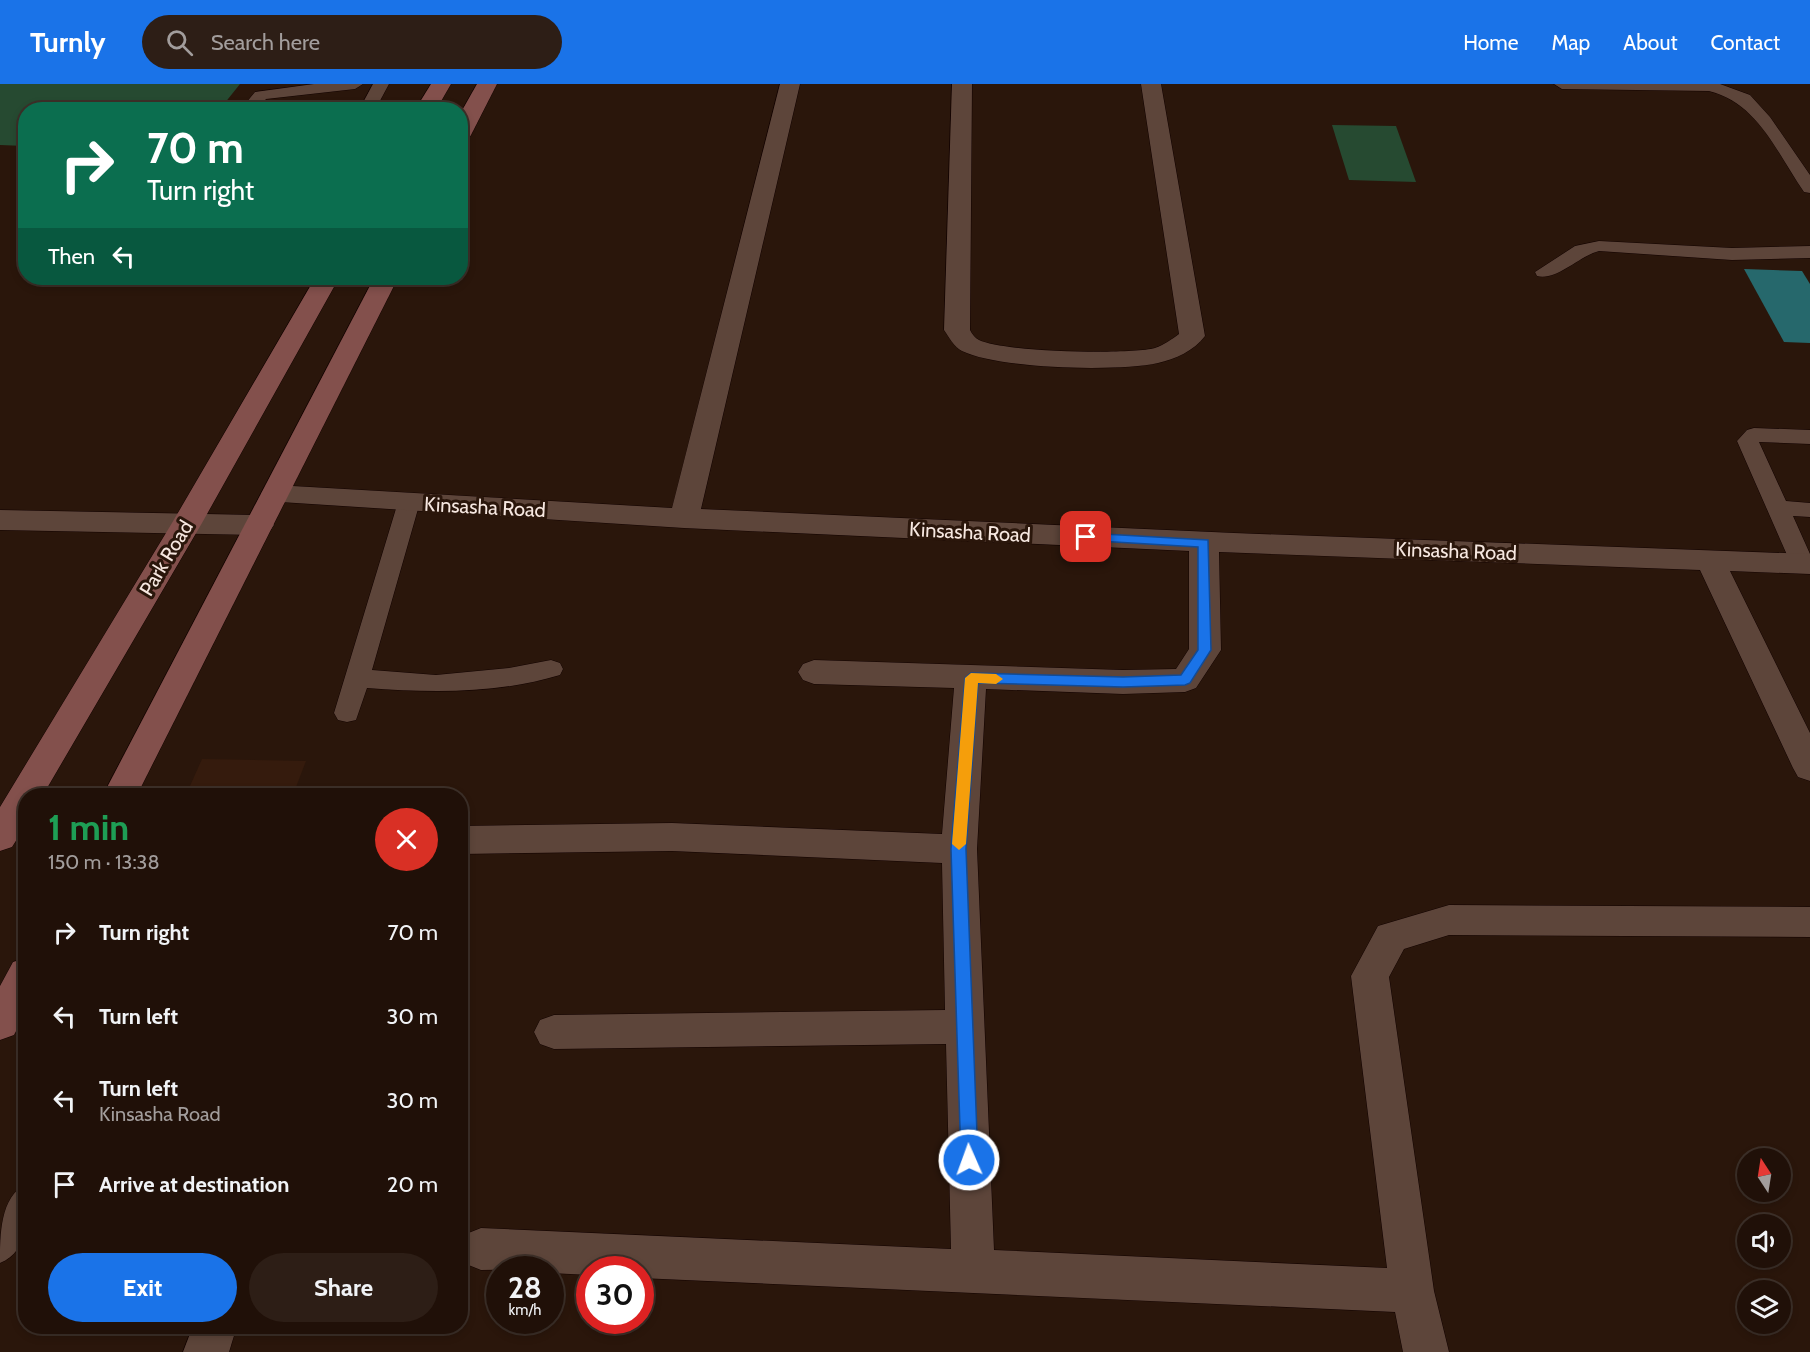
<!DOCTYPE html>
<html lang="en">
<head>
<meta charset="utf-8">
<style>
	body { margin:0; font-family:Cabin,sans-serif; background:#2d1e16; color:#f1f3f6; height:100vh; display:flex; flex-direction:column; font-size:22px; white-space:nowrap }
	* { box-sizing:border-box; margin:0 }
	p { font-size:20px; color:#a29d9c }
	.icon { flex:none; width:33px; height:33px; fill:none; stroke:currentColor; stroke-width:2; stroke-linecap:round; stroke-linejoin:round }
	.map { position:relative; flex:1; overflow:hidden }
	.sheet { position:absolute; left:18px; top:704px; width:450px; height:546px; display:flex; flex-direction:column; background:#201008; border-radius:24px; box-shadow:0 3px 9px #0003,0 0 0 2px #3d3029 }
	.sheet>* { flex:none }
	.guide { position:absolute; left:18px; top:18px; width:450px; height:183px; border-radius:24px; box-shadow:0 3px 9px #0003,0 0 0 2px #3d3029; background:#0b6e4f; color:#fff; overflow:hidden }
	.needle { width:39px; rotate:348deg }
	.tools { position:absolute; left:1737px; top:1064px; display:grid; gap:12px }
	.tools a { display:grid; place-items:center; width:54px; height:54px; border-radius:50%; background:#201008; box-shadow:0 3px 9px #0003,0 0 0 2px #3d3029; font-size:30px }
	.speed { position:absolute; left:486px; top:1172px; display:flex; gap:12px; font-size:30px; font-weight:700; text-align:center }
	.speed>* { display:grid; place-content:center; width:78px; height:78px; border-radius:50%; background:#201008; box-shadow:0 3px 9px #0003,0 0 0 2px #3d3029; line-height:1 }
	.speed small { font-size:15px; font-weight:400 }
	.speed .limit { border:9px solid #d22; background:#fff; color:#111 }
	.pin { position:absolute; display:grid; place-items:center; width:51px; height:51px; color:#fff; margin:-26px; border-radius:12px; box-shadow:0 3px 9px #0006 }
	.me { position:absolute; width:66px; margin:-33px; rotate:358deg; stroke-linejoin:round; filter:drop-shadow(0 0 4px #0008) }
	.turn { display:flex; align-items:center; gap:21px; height:126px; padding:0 30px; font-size:27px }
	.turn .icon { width:78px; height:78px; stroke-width:2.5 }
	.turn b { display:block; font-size:42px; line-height:51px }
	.then { display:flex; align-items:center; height:57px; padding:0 30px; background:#0003; gap:12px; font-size:22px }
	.round { display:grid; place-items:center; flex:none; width:63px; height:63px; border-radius:32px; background:#2d1e16 }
	.summary { display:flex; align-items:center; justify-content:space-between; height:102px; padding:0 30px }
	h1 { font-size:36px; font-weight:700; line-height:45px; color:#1e9e55 }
	.action { display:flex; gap:12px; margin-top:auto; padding:12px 30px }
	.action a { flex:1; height:69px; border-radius:36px; background:#1a73e8; color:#fff; font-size:24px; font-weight:700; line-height:69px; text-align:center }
	.action a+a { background:#2d1e16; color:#f1f3f6 }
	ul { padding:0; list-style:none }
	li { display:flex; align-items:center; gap:18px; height:84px; padding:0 30px }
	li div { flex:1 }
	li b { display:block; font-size:22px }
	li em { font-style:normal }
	header { display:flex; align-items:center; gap:36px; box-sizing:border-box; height:84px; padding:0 30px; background:#1a73e8; color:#fff }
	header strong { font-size:28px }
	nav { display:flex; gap:33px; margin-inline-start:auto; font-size:21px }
	.search { width:420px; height:54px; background:#2d1e16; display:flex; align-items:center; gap:15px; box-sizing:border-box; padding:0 21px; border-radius:33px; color:#a29d9c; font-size:22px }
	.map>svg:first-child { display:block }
	.built { fill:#351b0d }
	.green { fill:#264a31 }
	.water { fill:#26686c }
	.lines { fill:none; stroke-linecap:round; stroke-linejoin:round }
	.lane-casing { stroke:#120200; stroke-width:1 }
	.street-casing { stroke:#120200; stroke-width:1 }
	.secondary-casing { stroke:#120200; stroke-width:1 }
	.lane { fill:#5d453a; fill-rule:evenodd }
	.street { fill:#5d453a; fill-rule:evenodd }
	.secondary { fill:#83504c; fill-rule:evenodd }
	.route { fill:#1a73e8; stroke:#114b97; stroke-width:1.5 }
	.slow { fill:#f59e0b }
	.labels { text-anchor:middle; stroke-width:6; stroke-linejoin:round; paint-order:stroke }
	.street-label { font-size:20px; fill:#f6e7e0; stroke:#2a160b }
</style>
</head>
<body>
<header>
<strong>Turnly</strong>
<div class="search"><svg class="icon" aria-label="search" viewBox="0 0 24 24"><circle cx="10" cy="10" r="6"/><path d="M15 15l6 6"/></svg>Search here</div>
<nav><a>Home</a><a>Map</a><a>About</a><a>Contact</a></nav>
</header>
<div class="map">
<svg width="1810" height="1268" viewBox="0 0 1810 1268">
	<rect width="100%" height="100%" fill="#2a160b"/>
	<path class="built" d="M 202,675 L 306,677 L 293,711 L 186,711 Z"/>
	<g class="green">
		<path d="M 0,0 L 240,0 L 220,25 L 26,26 L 25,62 L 0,61 Z"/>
		<path d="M 1332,41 L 1396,42 L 1416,98 L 1349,96 Z"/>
	</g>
	<path class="water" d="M 1744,185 L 1802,187 L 1810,200 L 1810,259 L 1784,258 Z"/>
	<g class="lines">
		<g class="lane-casing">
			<g id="lane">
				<path d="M 314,0 L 363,0 L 355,5 L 266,15 L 257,26 L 240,26 L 255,8 Z"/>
				<path d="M 373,0 L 389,0 L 375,26 L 359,26 Z"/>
				<path d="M 1554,0 L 1720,0 L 1750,11 L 1770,33 L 1810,91 L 1810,109 L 1804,108 C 1777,69 1758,19 1709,7 L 1562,5 Z"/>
				<path d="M 1599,157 L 1732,164 L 1810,162 L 1810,174 L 1732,176 L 1599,167 C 1579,172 1557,197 1537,192 L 1535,188 L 1575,162 Z"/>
				<path d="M 1754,344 L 1810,346 L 1810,360 L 1759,358 L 1786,417 L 1810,419 L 1810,433 L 1793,432 L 1810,470 L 1810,486 L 1803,488 L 1795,486 L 1791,480 L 1737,357 L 1747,346 Z"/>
				<path d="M 409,411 L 417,413 L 420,418 L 372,586 L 436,591 L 509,584 L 551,576 L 560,579 L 563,585 L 560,591 C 497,610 432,609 367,604 L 356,636 L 347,638 L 338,636 L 334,629 L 398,418 L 401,413 Z"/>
				<path d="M 26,1100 C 26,1129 31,1167 0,1179 C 0,1151 0,1113 26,1100 Z"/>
			</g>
		</g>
		<g class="street-casing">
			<g id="street">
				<path d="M 780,0 L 800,0 L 701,425 L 1234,449 L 1810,470 L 1810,490 L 1730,487 L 1810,649 L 1810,697 L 1798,693 L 1793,684 L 1700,486 L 1219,468 L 1221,566 L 1196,604 L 1185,608 L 1123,610 L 986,605 L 977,765 L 994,1166 L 1387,1184 L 1351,892 L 1378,842 L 1449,821 L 1810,823 L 1810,853 L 1449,851 L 1404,865 L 1389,893 L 1434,1207 L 1449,1268 L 1403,1268 L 1395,1228 L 640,1194 L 640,1185 L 590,1185 L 590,1191 L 550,1189 L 550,1185 L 481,1186 L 466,1180 L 460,1168 L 466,1150 L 481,1144 L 951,1165 L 946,960 L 554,965 L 540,960 L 534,948 L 540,936 L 554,931 L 945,926 L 942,779 L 672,767 L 460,770 L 460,742 L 672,739 L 942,750 L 954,604 L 814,600 L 803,596 L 798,588 L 803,580 L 814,576 L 1123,586 L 1176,585 L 1189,565 L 1189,467 L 684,444 L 265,417 L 261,410 L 265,403 L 275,401 L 672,424 Z"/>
				<path d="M 952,0 L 972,0 L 970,246 C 972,250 975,254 979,256 C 1003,268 1128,271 1155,264 C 1164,261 1172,255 1179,250 L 1141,0 L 1161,0 L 1205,252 C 1194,267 1175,275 1158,279 C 1117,288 999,285 962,267 C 954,263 949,253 944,246 Z"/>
				<path d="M 0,426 L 259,431 L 269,434 L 274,441 L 269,448 L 259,451 L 0,446 Z"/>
				<path d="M 193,1242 L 237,1242 L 229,1268 L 183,1268 Z"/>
			</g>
		</g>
		<g class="secondary-casing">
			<g id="secondary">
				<path d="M 431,0 L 451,0 L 436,26 L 415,26 Z"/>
				<path d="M 477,0 L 497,0 L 471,51 L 468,56 L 460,57 L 460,30 Z"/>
				<path d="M 315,194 L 339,194 L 202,439 L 43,711 L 26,711 L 26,741 L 12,763 L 0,767 L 0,723 L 172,439 Z"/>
				<path d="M 374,194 L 398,194 L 137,711 L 103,711 Z"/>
				<path d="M 26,874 L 26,928 L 14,951 L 0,956 L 0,902 L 13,878 Z"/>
			</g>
		</g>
		<use href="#lane" class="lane"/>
		<use href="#street" class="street"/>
		<use href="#secondary" class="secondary"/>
	</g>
	<path class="route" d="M 1086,449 L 1208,456 L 1211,566 L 1190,599 L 1185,601 L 1123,603 L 978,599 L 966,765 L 978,1076 L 976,1082 L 969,1084 L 963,1082 L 961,1076 L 951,765 L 965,594 L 971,589 L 1123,593 L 1181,591 L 1198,566 L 1198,463 L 1081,456 L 1079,453 Z"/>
	<path class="slow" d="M 971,589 L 996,590 L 1003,595 L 996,600 L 978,599 L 966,760 L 959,766 L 952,760 L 965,594 Z"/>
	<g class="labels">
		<g class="street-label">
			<text transform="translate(485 423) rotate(3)" y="7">Kinsasha Road</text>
			<text transform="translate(970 448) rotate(3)" y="7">Kinsasha Road</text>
			<text transform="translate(1456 467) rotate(2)" y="7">Kinsasha Road</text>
			<text transform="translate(166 474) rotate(-59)" y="7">Park Road</text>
		</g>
	</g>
</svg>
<div class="tools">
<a><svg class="needle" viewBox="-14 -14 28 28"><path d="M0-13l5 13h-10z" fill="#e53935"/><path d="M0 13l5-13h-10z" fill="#a29d9c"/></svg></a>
<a><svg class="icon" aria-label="sound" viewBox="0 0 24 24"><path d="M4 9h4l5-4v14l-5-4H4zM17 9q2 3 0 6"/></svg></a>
<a><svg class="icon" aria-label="layers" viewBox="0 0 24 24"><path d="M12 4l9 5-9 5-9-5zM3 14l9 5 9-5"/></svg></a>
</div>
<div class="speed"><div>28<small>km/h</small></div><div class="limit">30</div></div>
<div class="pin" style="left:1086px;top:453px;background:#d93025"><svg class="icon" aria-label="arrive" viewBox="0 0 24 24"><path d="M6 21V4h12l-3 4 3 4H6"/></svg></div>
<svg class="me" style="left:969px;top:1076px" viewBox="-20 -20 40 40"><circle r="17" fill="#1a73e8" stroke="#fff" stroke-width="3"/><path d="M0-11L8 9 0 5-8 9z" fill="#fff"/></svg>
<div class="guide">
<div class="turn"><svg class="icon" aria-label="right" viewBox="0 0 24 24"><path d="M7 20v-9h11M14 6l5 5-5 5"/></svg><div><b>70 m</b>Turn right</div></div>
<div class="then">Then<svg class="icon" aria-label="left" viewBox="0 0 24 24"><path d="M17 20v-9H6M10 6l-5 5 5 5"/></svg></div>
</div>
<section class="sheet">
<div class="summary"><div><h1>1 min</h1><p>150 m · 13:38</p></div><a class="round" style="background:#d93025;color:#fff"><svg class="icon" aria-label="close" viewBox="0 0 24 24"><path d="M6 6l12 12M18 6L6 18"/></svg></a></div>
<ul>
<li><svg class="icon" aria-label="right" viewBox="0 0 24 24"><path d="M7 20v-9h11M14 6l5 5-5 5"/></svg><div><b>Turn right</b></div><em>70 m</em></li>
<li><svg class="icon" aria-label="left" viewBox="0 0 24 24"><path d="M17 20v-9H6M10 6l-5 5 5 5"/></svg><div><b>Turn left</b></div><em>30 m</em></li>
<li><svg class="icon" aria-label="left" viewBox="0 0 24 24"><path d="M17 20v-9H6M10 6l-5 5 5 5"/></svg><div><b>Turn left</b><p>Kinsasha Road</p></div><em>30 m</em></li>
<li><svg class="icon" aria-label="arrive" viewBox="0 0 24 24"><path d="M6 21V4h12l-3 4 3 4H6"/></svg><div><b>Arrive at destination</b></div><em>20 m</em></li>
</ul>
<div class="action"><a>Exit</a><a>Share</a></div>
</section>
</div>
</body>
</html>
